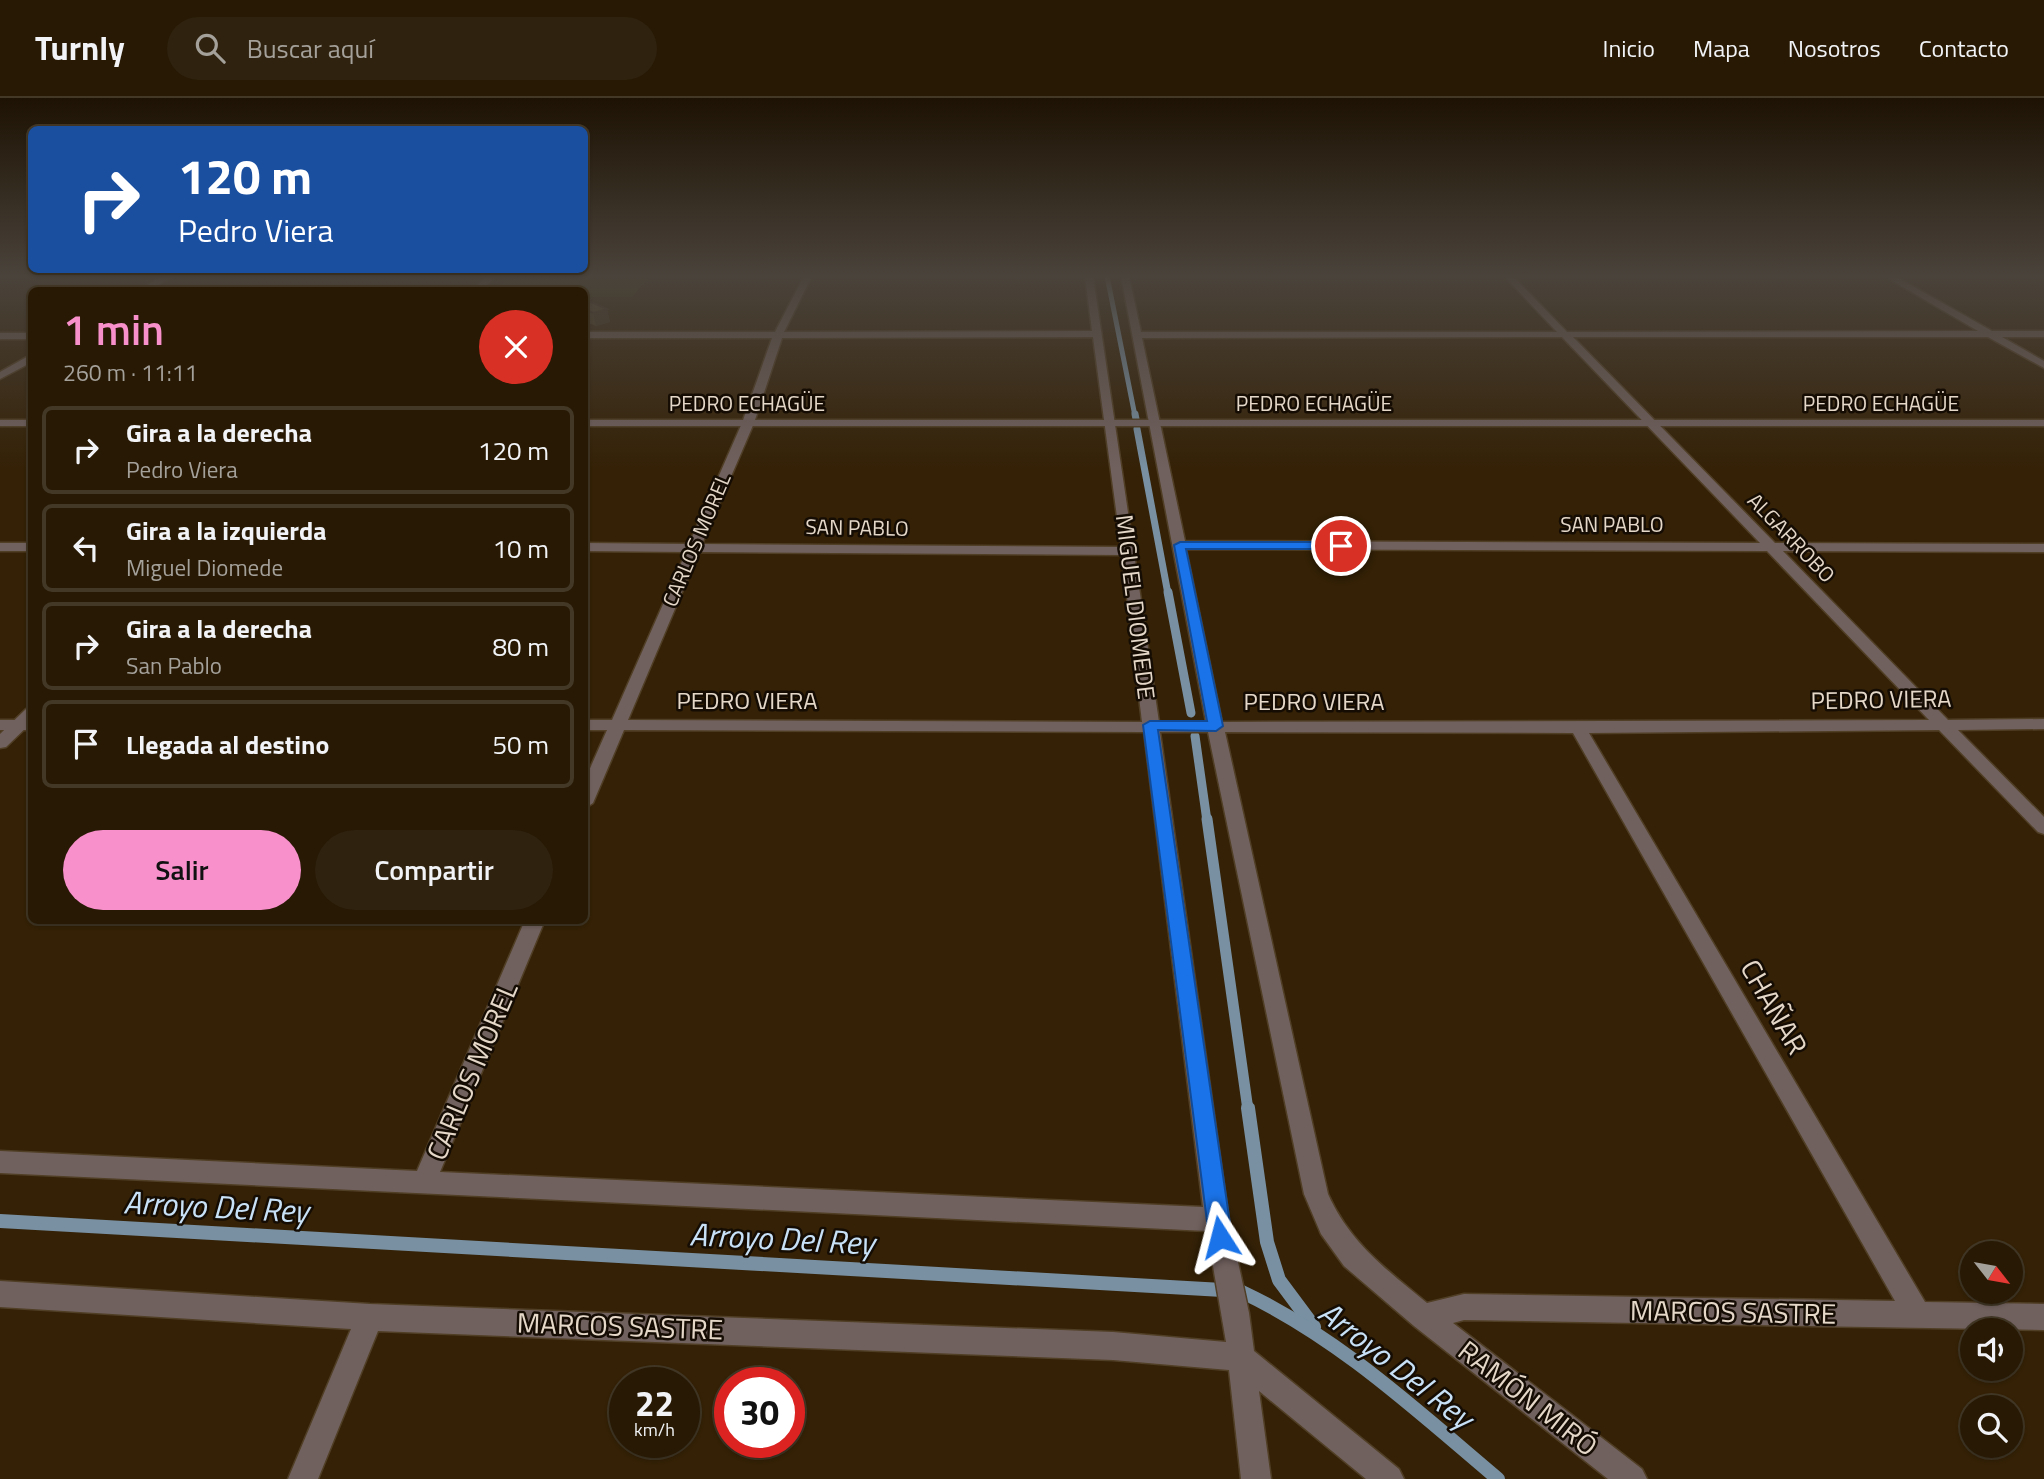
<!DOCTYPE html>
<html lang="es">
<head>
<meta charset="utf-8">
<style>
	body { margin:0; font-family:"Titillium Web",sans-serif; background:#2f220e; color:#f1f3f6; height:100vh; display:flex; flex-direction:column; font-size:26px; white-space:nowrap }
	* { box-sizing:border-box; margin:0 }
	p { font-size:23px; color:#a4a09a }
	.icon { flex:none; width:38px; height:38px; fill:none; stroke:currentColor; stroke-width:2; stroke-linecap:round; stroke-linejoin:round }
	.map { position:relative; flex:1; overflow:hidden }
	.drawer { position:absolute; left:28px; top:189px; width:560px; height:637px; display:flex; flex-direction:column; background:#271904; border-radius:10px; box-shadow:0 2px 5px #0004,0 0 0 2px #433826 }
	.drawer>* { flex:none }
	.top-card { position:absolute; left:28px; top:28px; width:560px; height:147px; border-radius:10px; box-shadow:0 2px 5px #0004,0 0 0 2px #433826; background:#1a4fa0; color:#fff; overflow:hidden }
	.needle { width:46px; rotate:121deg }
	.buttons { position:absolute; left:1960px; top:1143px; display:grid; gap:14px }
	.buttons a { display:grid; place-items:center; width:63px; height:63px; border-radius:50%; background:#271904; box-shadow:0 2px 5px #0004,0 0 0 2px #433826; font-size:35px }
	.speed { position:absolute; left:609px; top:1269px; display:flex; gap:14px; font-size:35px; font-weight:700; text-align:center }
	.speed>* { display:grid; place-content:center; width:91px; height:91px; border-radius:50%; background:#271904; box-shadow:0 2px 5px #0004,0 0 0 2px #433826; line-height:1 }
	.speed small { font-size:18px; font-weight:400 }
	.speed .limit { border:10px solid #d22; background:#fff; color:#111 }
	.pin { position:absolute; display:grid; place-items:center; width:60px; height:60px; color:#fff; margin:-30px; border:4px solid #fff; border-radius:50%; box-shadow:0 2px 7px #0007 }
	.me { position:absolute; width:77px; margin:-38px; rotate:351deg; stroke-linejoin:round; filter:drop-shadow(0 0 5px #0008) }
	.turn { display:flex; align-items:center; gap:24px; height:147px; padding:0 35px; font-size:32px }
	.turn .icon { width:91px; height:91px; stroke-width:2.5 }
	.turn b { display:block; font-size:49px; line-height:60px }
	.round { display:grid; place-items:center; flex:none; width:74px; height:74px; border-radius:37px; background:#2f220e }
	.headline { display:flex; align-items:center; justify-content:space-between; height:119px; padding:0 35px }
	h1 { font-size:42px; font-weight:600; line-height:52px; color:#f890cb }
	.primary-button { display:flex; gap:14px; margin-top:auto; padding:14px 35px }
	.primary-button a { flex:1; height:80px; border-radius:42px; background:#f890cb; color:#111; font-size:28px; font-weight:600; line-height:80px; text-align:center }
	.primary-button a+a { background:#2f220e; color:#f1f3f6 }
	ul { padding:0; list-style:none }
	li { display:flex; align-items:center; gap:21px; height:88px; margin:0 14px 10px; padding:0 21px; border:4px solid #433826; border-radius:10px }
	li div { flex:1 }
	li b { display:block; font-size:26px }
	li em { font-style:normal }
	header { display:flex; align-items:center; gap:42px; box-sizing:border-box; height:98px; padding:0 35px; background:#271904; border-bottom:2px solid #433826 }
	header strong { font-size:33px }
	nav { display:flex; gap:38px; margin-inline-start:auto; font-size:24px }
	.search { width:490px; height:63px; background:#2f220e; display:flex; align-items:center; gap:18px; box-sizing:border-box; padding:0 24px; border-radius:38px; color:#a4a09a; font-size:26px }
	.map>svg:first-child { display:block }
	.green { fill:#323204 }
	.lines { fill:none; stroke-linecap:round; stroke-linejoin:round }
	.stream-far4 { stroke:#7890a2; stroke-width:5 }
	.stream-far3 { stroke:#7890a2; stroke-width:7 }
	.stream-far2 { stroke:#7890a2; stroke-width:9 }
	.stream-far1 { stroke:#7890a2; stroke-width:11 }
	.stream { stroke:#7890a2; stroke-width:14 }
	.minor-casing { stroke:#503e25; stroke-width:3 }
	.tertiary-casing { stroke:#503e25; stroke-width:3 }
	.minor { fill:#71615e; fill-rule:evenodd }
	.tertiary { fill:#71615e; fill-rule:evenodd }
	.wall { fill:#4d3d24 }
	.shaded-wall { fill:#3e321d }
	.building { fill:#59472a; stroke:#3e321d; stroke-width:2 }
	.route { fill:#1a73e8; stroke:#114b97; stroke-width:2 }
	.labels { text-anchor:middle; stroke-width:5; stroke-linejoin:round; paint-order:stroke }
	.far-street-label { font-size:21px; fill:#e5d8c9; stroke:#150d04 }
	.street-label { font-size:24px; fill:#e5d8c9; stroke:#150d04 }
	.near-street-label { font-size:28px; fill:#e5d8c9; stroke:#150d04 }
	.near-water-label { font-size:32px; font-style:italic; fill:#c8e1f6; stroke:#150d04 }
</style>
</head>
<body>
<header>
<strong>Turnly</strong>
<div class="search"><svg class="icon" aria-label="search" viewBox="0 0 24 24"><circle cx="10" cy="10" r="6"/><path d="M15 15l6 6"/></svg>Buscar aquí</div>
<nav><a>Inicio</a><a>Mapa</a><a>Nosotros</a><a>Contacto</a></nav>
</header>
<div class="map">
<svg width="2044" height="1381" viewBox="0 0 2044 1381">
	<rect width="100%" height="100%" fill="#342106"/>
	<path class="green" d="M 512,178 L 650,178 L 632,199 L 585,199 L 584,192 L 496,192 Z"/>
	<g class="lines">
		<path class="stream-far4" d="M 1107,178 L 1135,318"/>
		<g class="stream-far3">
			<path d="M 1135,316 L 1136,321"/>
			<path d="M 1137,331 L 1168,496"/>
		</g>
		<g class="stream-far2">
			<path d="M 1168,494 L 1191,615"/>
			<path d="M 1195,638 L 1207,723"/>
		</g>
		<path class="stream-far1" d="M 1207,721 L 1248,1012"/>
		<g class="stream">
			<path d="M 1248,1010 L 1267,1144 L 1279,1182 L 1314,1229"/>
			<path d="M 0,1123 L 1240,1193 C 1338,1239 1416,1312 1498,1381"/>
		</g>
		<g class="minor-casing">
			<g id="minor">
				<path d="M 162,178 L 173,178 L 150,192 L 140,192 Z"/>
				<path d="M 487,178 L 496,178 L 482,192 L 473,192 Z"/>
				<path d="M 804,178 L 812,178 L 784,234 L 1092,233 L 1085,178 L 1093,178 L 1159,624 L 1206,624 L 1121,178 L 1129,178 L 1141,234 L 1557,234 L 1504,178 L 1513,178 L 1567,234 L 1978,233 L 1884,178 L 1895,178 L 1992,233 L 2044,233 L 2044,239 L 2002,239 L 2044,263 L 2044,270 L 1988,239 L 1573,239 L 1775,445 L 2044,446 L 2044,454 L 1783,453 L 1948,622 L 2044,621 L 2044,631 L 1958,632 L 2044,719 L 2044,736 L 2038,734 L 1939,632 L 1589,635 L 1925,1204 L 2044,1206 L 2044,1232 L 1464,1222 L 1453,1225 L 1642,1371 L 1647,1381 L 1608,1381 L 1414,1228 L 1344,1168 L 1321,1136 L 1304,1096 L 1208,634 L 1160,634 L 1229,1122 L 1249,1215 L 1254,1253 L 1399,1371 L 1404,1381 L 1366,1381 L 1259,1293 L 1271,1381 L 1241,1381 L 1229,1272 L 1113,1262 L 378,1233 L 318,1381 L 288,1381 L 351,1231 L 0,1209 L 0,1183 L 370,1206 L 1113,1234 L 1226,1244 L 1207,1133 L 0,1075 L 0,1053 L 417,1073 L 525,822 L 545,822 L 440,1074 L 1203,1109 L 1144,634 L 624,632 L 593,705 L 584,711 L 584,684 L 607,632 L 584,632 L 584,622 L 612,622 L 686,454 L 584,453 L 584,445 L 689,446 L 742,325 L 772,240 L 584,240 L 584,234 L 775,234 ZM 1093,239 L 1121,449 L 702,446 L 754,325 L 782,240 ZM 1562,239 L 1760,445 L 1185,443 L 1142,240 ZM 1186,451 L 1767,453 L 1929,622 L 1222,624 ZM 699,454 L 1122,457 L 1142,624 L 628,622 ZM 1225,634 L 1573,635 L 1895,1203 L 1464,1196 L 1427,1205 C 1386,1171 1350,1145 1328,1096 Z"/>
				<rect x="0" y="235" width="32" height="6"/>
				<path d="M 32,256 L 32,264 L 0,281 L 0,274 Z"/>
				<rect x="0" y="445" width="32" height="8"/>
				<rect x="0" y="622" width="32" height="10"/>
			</g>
		</g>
		<g class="tertiary-casing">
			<g id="tertiary">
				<rect x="0" y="322" width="32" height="6"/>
				<rect x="584" y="322" width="1460" height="6"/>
				<path d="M 32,610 L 32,624 L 6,649 L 0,650 L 0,636 L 26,611 Z"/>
			</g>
		</g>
		<use href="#minor" class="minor"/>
		<use href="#tertiary" class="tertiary"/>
	</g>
	<path class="wall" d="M 584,201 L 607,211 L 610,224 L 596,228 L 584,223 Z"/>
	<path class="shaded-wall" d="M 607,211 L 610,224 L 596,228 L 593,215 Z"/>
	<path class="building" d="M 584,201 L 607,211 L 593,215 L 584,211 Z"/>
	<linearGradient id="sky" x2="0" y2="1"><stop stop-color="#1d1203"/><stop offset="0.48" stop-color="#4a433b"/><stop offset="1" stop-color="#4a433b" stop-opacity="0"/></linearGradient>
	<rect width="2044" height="371" fill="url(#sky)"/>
	<path class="route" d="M 1180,444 L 1341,444 L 1347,448 L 1341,451 L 1186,451 L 1223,628 L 1216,633 L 1158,632 L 1232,1139 L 1228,1147 L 1220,1150 L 1212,1147 L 1209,1139 L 1143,627 L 1150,623 L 1207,623 L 1174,447 Z"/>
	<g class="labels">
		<g class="far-street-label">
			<text x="747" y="313">PEDRO ECHAGÜE</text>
			<text x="1314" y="313">PEDRO ECHAGÜE</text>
			<text x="1881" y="313">PEDRO ECHAGÜE</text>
			<text x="1612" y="434">SAN PABLO</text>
			<text transform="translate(857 430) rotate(1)" y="7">SAN PABLO</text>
			<text transform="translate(1791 440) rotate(46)" y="7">ALGARROBO</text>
			<text transform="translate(697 442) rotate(-67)" y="7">CARLOS MOREL</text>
		</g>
		<g class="street-label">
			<text transform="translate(1135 509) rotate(83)" y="8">MIGUEL DIOMEDE</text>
			<text transform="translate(1881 602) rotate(-1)" y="8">PEDRO VIERA</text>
			<text x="747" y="611">PEDRO VIERA</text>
			<text x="1314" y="612">PEDRO VIERA</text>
		</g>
		<g class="near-street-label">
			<text transform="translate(1774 909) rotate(60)" y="10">CHAÑAR</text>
			<text transform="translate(472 973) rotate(-67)" y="10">CARLOS MOREL</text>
			<text transform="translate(1733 1214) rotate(1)" y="10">MARCOS SASTRE</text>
			<text transform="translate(620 1228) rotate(2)" y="10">MARCOS SASTRE</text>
			<text transform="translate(1528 1300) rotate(38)" y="10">RAMÓN MIRÓ</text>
		</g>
		<g class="near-water-label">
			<text transform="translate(216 1109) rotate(3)" y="11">Arroyo Del Rey</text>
			<text transform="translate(782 1141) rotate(3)" y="11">Arroyo Del Rey</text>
			<text transform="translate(1396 1267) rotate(38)" y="11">Arroyo Del Rey</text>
		</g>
	</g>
</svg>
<div class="buttons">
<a><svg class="needle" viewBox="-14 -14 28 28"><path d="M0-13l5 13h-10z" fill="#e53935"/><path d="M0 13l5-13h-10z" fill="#a4a09a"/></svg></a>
<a><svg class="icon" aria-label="sound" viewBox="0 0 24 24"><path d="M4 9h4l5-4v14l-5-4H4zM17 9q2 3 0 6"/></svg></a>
<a><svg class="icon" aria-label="search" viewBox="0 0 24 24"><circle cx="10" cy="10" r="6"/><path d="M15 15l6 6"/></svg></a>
</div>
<div class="speed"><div>22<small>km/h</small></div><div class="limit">30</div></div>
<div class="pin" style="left:1341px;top:448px;background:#d93025"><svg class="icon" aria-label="arrive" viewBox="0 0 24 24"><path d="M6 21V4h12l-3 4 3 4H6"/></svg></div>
<svg class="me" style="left:1220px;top:1139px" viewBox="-20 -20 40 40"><path d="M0-17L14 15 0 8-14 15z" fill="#1a73e8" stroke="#fff" stroke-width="4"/></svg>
<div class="top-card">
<div class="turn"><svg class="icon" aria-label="right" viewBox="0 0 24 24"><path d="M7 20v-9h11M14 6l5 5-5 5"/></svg><div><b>120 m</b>Pedro Viera</div></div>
</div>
<section class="drawer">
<div class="headline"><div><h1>1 min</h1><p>260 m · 11:11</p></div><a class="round" style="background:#d93025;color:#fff"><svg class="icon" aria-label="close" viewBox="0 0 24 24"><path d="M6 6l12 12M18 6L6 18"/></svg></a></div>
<ul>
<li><svg class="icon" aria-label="right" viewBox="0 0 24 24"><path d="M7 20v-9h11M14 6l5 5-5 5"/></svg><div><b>Gira a la derecha</b><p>Pedro Viera</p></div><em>120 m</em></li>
<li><svg class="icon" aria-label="left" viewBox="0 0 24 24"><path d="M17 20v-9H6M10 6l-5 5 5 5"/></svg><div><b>Gira a la izquierda</b><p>Miguel Diomede</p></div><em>10 m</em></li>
<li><svg class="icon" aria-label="right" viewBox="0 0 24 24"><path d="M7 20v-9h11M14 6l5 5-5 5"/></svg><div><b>Gira a la derecha</b><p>San Pablo</p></div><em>80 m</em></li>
<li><svg class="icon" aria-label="arrive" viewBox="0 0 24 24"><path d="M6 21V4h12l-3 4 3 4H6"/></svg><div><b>Llegada al destino</b></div><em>50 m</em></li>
</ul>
<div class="primary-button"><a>Salir</a><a>Compartir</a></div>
</section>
</div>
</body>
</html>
